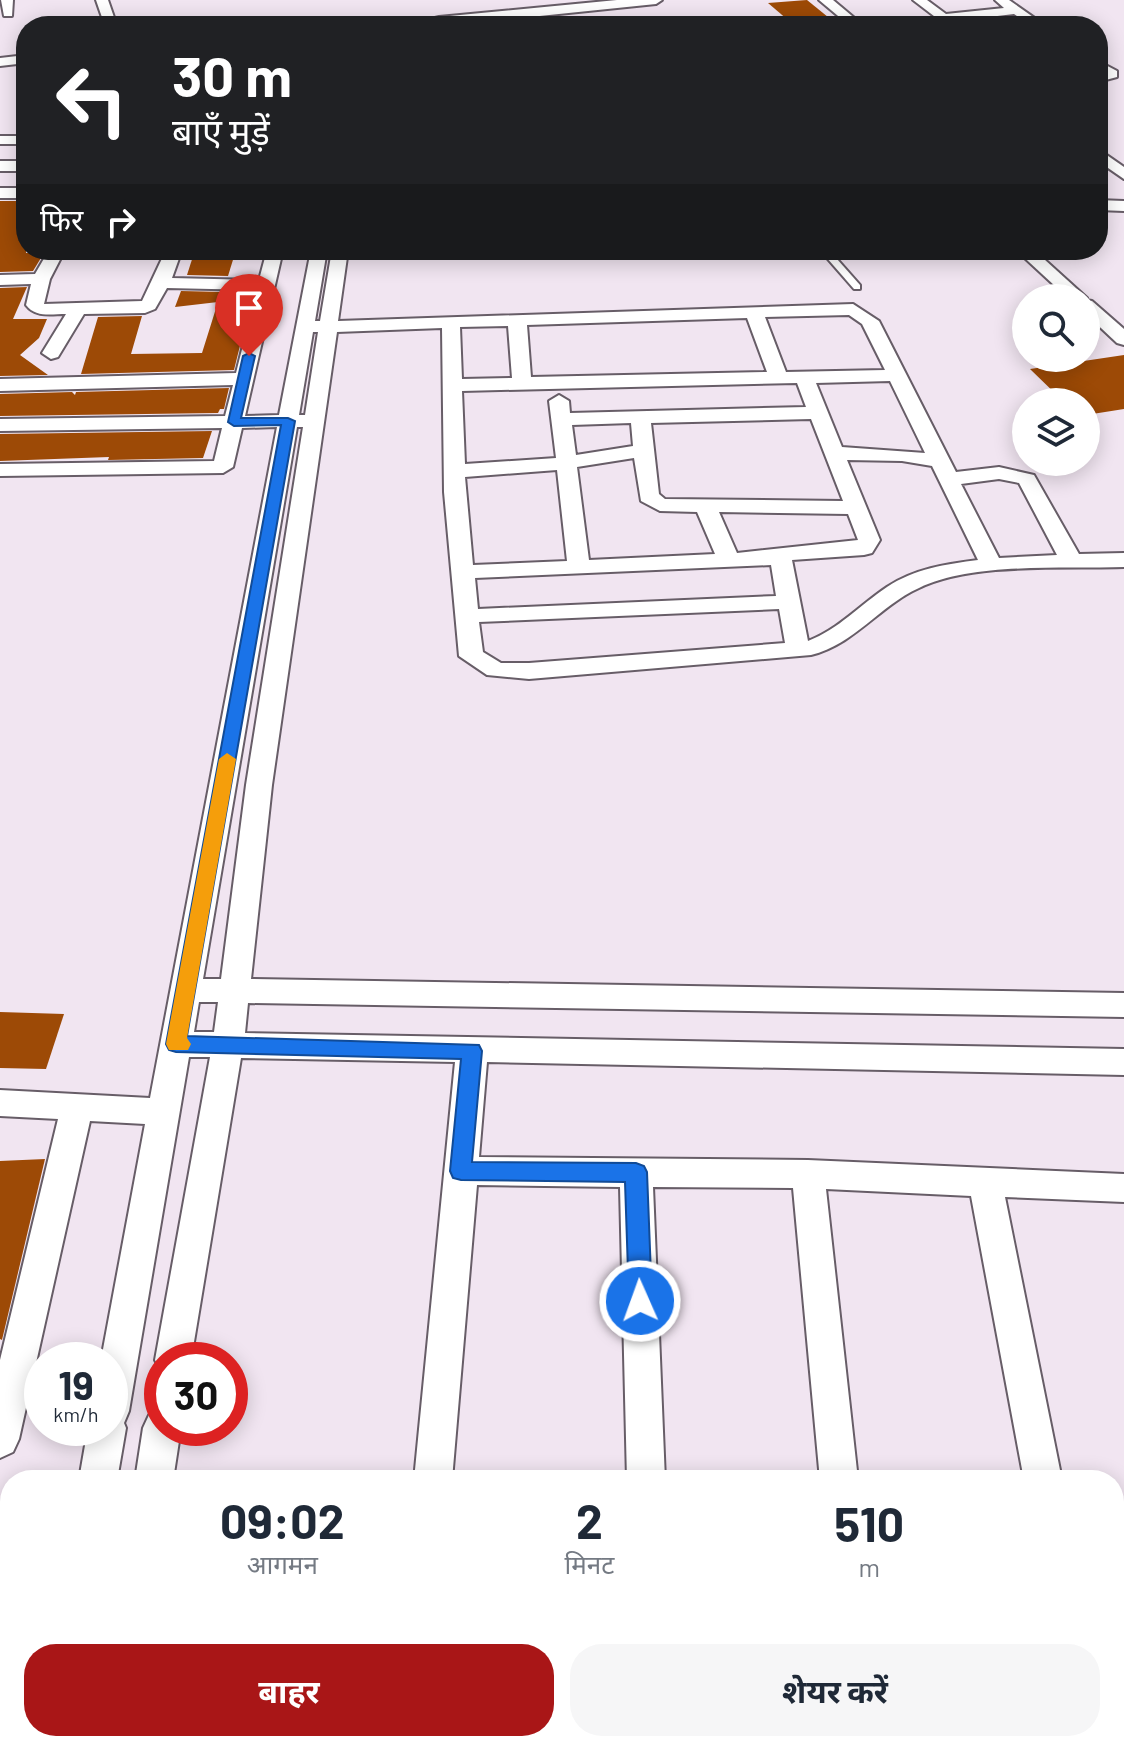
<!DOCTYPE html>
<html lang="hi">
<head>
<meta charset="utf-8">
<style>
	body { margin:0; font-family:Barlow,"Noto Sans Devanagari",sans-serif; background:#f6f6f7; color:#1f2937; height:100vh; display:flex; flex-direction:column; font-size:30px; white-space:nowrap }
	* { box-sizing:border-box; margin:0 }
	p { font-size:26px; color:#747a83 }
	.icon { flex:none; width:44px; height:44px; fill:none; stroke:currentColor; stroke-width:2; stroke-linecap:round; stroke-linejoin:round }
	.map { position:relative; flex:1; overflow:hidden }
	.side { position:absolute; left:0px; top:1470px; width:1124px; height:282px; display:flex; flex-direction:column; background:#fff; border-radius:32px 32px 0 0; box-shadow:0 4px 20px #0003 }
	.side>* { flex:none }
	.hud { position:absolute; left:16px; top:16px; width:1092px; height:244px; border-radius:32px; box-shadow:0 4px 20px #0003; background:#202124; color:#fff; overflow:hidden }
	.fabs { position:absolute; left:1012px; top:284px; display:grid; gap:16px }
	.fabs a { display:grid; place-items:center; width:88px; height:88px; border-radius:50%; background:#fff; box-shadow:0 4px 20px #0003; font-size:40px }
	.speed { position:absolute; left:24px; top:1342px; display:flex; gap:16px; font-size:40px; font-weight:700; text-align:center }
	.speed>* { display:grid; place-content:center; width:104px; height:104px; border-radius:50%; background:#fff; box-shadow:0 4px 20px #0003; line-height:1 }
	.speed small { font-size:20px; font-weight:400 }
	.speed .limit { border:12px solid #d22; background:#fff; color:#111 }
	.pin { position:absolute; display:grid; place-items:center; width:68px; height:68px; color:#fff; margin:-82px -34px; border-radius:50% 50% 50% 0; rotate:-45deg; box-shadow:0 0 8px #0007 }
	.pin .icon { rotate:45deg }
	.me { position:absolute; width:88px; margin:-44px; rotate:358deg; stroke-linejoin:round; filter:drop-shadow(0 0 6px #0008) }
	.turn { display:flex; align-items:center; gap:28px; height:168px; padding:0 24px; font-size:36px }
	.turn .icon { width:104px; height:104px; stroke-width:2.5 }
	.turn b { display:block; font-size:56px; line-height:68px }
	.then { display:flex; align-items:center; height:76px; padding:0 24px; background:#0003; gap:16px; font-size:30px }
	.eta { display:flex; justify-content:space-evenly; align-items:center; height:136px; text-align:center }
	.eta b { font-size:48px; font-weight:700; line-height:56px }
	.primary-button { display:flex; gap:16px; margin-top:auto; padding:16px 24px }
	.primary-button a { flex:1; height:92px; border-radius:32px; background:#a91617; color:#fff; font-size:32px; font-weight:700; line-height:92px; text-align:center }
	.primary-button a+a { background:#f6f6f7; color:#1f2937 }
	.map>svg:first-child { display:block }
	.building { fill:#9d4a06 }
	.lines { fill:none; stroke-linecap:round; stroke-linejoin:round }
	.lane-casing { stroke:#675d67; stroke-width:4 }
	.street-casing { stroke:#675d67; stroke-width:4 }
	.lane { fill:#fff; fill-rule:evenodd }
	.street { fill:#fff; fill-rule:evenodd }
	.route { fill:#1a73e8; stroke:#114b97; stroke-width:2 }
	.slow { fill:#f59e0b }
</style>
</head>
<body>
<div class="map">
<svg width="1124" height="1751" viewBox="0 0 1124 1751">
	<rect width="100%" height="100%" fill="#f1e5f1"/>
	<g class="building">
		<path d="M 807,0 L 839,26 L 795,26 L 768,3 Z"/>
		<path d="M 0,201 L 26,201 L 26,253 L 44,253 L 33,271 L 0,272 Z"/>
		<path d="M 195,250 L 236,250 L 228,276 L 187,275 Z"/>
		<path d="M 27,287 L 13,319 L 47,319 L 39,338 L 20,355 L 48,375 L 0,376 L 0,288 Z"/>
		<path d="M 181,291 L 224,292 L 222,298 L 252,297 L 234,370 L 81,374 L 98,317 L 142,316 L 131,354 L 202,353 L 218,302 L 175,307 Z"/>
		<path d="M 1124,355 L 1124,409 L 1086,415 L 1086,402 L 1064,402 L 1030,369 Z"/>
		<path d="M 229,388 L 224,409 L 220,409 L 218,413 L 0,416 L 0,394 L 72,392 L 75,395 L 76,392 Z"/>
		<path d="M 212,431 L 203,458 L 108,460 L 109,457 L 0,461 L 0,434 Z"/>
		<path d="M 0,1012 L 64,1014 L 46,1069 L 0,1068 Z"/>
		<path d="M 45,1159 L 2,1340 L 0,1339 L 0,1161 Z"/>
	</g>
	<g class="lines">
		<g class="lane-casing">
			<path id="lane" d="M 820,250 L 829,250 L 860,285 L 860,289 L 854,289 Z"/>
		</g>
		<g class="street-casing">
			<g id="street">
				<path d="M 1,0 L 13,0 L 12,16 L 4,16 Z"/>
				<path d="M 96,0 L 108,0 L 117,26 L 105,26 Z"/>
				<path d="M 617,0 L 662,0 L 656,4 L 442,26 L 401,26 L 439,17 Z"/>
				<path d="M 819,0 L 833,0 L 864,26 L 850,26 Z"/>
				<path d="M 913,0 L 927,0 L 946,14 L 1004,8 L 995,0 L 1009,0 L 1046,26 L 1031,26 L 1014,14 L 956,21 L 961,26 L 947,26 Z"/>
				<path d="M 26,55 L 26,63 L 0,66 L 0,58 Z"/>
				<path d="M 1098,61 L 1117,71 L 1117,77 L 1098,82 L 1098,74 L 1101,73 Z"/>
				<rect x="0" y="136" width="26" height="8"/>
				<path d="M 1098,149 L 1124,167 L 1124,179 L 1098,161 Z"/>
				<rect x="0" y="161" width="26" height="10"/>
				<rect x="0" y="188" width="26" height="10"/>
				<path d="M 1098,200 L 1124,201 L 1124,211 L 1098,210 Z"/>
				<path d="M 49,250 L 65,250 L 50,279 L 44,304 L 142,301 L 166,250 L 182,250 L 172,278 L 259,280 L 267,250 L 283,250 L 245,416 L 279,415 L 311,250 L 327,250 L 315,321 L 320,321 L 332,250 L 348,250 L 338,321 L 853,304 L 879,321 L 956,472 L 999,467 L 1034,475 L 1079,554 L 1124,553 L 1124,567 C 1064,569 973,562 919,588 C 879,606 855,644 811,655 L 529,679 L 487,675 L 459,656 L 444,492 L 442,328 L 337,332 L 272,785 L 251,979 L 1124,993 L 1124,1017 L 248,1003 L 245,1033 L 1124,1049 L 1124,1075 L 487,1062 L 479,1157 L 808,1160 L 1124,1174 L 1124,1202 L 1005,1197 L 1062,1480 L 1024,1480 L 971,1196 L 826,1189 L 858,1480 L 820,1480 L 793,1188 L 653,1187 L 665,1480 L 627,1480 L 620,1187 L 477,1185 L 452,1480 L 414,1480 L 455,1062 L 241,1058 L 191,1360 L 162,1360 L 162,1373 L 155,1360 L 210,1057 L 189,1057 L 129,1411 L 124,1423 L 126,1428 L 117,1480 L 79,1480 L 88,1428 L 110,1428 L 110,1360 L 101,1360 L 145,1124 L 90,1121 L 19,1439 L 13,1452 L 0,1458 L 0,1360 L 58,1119 L 0,1116 L 0,1090 L 150,1098 L 277,427 L 242,428 L 233,467 L 223,473 L 0,476 L 0,464 L 214,461 L 222,428 L 0,431 L 0,419 L 225,416 L 233,385 L 0,391 L 0,379 L 236,373 L 257,290 L 167,288 L 155,309 L 145,313 L 84,314 L 58,357 L 51,359 L 42,353 L 66,314 C 51,314 36,318 26,305 L 31,284 L 0,285 L 0,275 L 35,274 ZM 849,315 L 862,324 L 885,370 L 786,372 L 765,317 ZM 747,318 L 767,372 L 531,377 L 527,325 ZM 508,326 L 512,378 L 462,379 L 460,327 ZM 313,332 L 318,332 L 305,415 L 299,415 ZM 890,381 L 925,453 L 842,447 L 816,383 ZM 797,383 L 806,407 L 570,413 L 569,401 L 559,395 L 549,401 L 556,458 L 465,464 L 462,391 ZM 811,419 L 843,501 L 665,499 L 659,494 L 651,423 ZM 631,423 L 633,446 L 576,455 L 572,425 ZM 297,427 L 303,427 L 246,785 L 221,979 L 203,979 ZM 634,458 L 641,501 L 660,511 L 697,512 L 715,554 L 589,560 L 577,467 ZM 847,460 L 902,461 L 932,466 L 978,560 C 946,564 914,569 887,587 C 860,605 839,629 808,641 L 792,560 L 864,555 L 872,553 L 880,540 ZM 557,470 L 567,561 L 473,565 L 465,477 ZM 999,479 L 1019,483 L 1057,555 L 999,558 L 961,484 ZM 719,512 L 848,514 L 858,540 L 737,553 ZM 771,565 L 776,596 L 478,609 L 475,578 ZM 779,609 L 785,643 L 529,663 L 501,663 L 483,652 L 479,622 ZM 199,1002 L 218,1002 L 214,1032 L 194,1032 Z"/>
				<path d="M 1016,250 L 1034,250 L 1087,298 L 1068,298 Z"/>
				<path d="M 1086,300 L 1092,301 L 1124,329 L 1124,345 L 1117,343 L 1086,314 Z"/>
				<path d="M 162,1410 L 162,1428 L 181,1428 L 173,1480 L 135,1480 L 143,1428 L 149,1415 Z"/>
				<path d="M 1114,1738 L 1118,1751 L 1074,1751 L 1072,1742 L 1114,1742 Z"/>
				<path d="M 28,1742 L 72,1742 L 71,1751 L 27,1751 Z"/>
				<path d="M 90,1742 L 134,1742 L 132,1751 L 88,1751 Z"/>
				<path d="M 436,1742 L 615,1742 L 619,1751 L 440,1751 Z"/>
				<path d="M 843,1742 L 887,1742 L 888,1751 L 844,1751 Z"/>
			</g>
		</g>
		<use href="#lane" class="lane"/>
		<use href="#street" class="street"/>
	</g>
	<path class="route" d="M 249,353 L 255,356 L 241,418 L 288,418 L 295,421 L 187,1036 L 479,1045 L 482,1051 L 472,1162 L 636,1163 L 644,1166 L 647,1172 L 652,1301 L 648,1309 L 640,1312 L 632,1309 L 629,1301 L 625,1182 L 461,1180 L 453,1178 L 450,1171 L 461,1059 L 176,1052 L 169,1050 L 166,1044 L 281,425 L 234,426 L 228,422 L 243,356 Z"/>
	<path class="slow" d="M 227,753 L 236,759 L 187,1038 L 191,1044 L 188,1050 L 169,1050 L 166,1044 L 219,759 Z"/>
</svg>
<div class="fabs">
<a><svg class="icon" aria-label="search" viewBox="0 0 24 24"><circle cx="10" cy="10" r="6"/><path d="M15 15l6 6"/></svg></a>
<a><svg class="icon" aria-label="layers" viewBox="0 0 24 24"><path d="M12 4l9 5-9 5-9-5zM3 14l9 5 9-5"/></svg></a>
</div>
<div class="speed"><div>19<small>km/h</small></div><div class="limit">30</div></div>
<div class="pin" style="left:249px;top:356px;background:#d93025"><svg class="icon" aria-label="arrive" viewBox="0 0 24 24"><path d="M6 21V4h12l-3 4 3 4H6"/></svg></div>
<svg class="me" style="left:640px;top:1301px" viewBox="-20 -20 40 40"><circle r="17" fill="#1a73e8" stroke="#fff" stroke-width="3"/><path d="M0-11L8 9 0 5-8 9z" fill="#fff"/></svg>
<div class="hud">
<div class="turn"><svg class="icon" aria-label="left" viewBox="0 0 24 24"><path d="M17 20v-9H6M10 6l-5 5 5 5"/></svg><div><b>30 m</b>बाएँ मुड़ें</div></div>
<div class="then">फिर<svg class="icon" aria-label="right" viewBox="0 0 24 24"><path d="M7 20v-9h11M14 6l5 5-5 5"/></svg></div>
</div>
<section class="side">
<div class="eta">
<div><b>09:02</b><p>आगमन</p></div>
<div><b>2</b><p>मिनट</p></div>
<div><b>510</b><p>m</p></div>
</div>
<div class="primary-button"><a>बाहर</a><a>शेयर करें</a></div>
</section>
</div>
</body>
</html>
